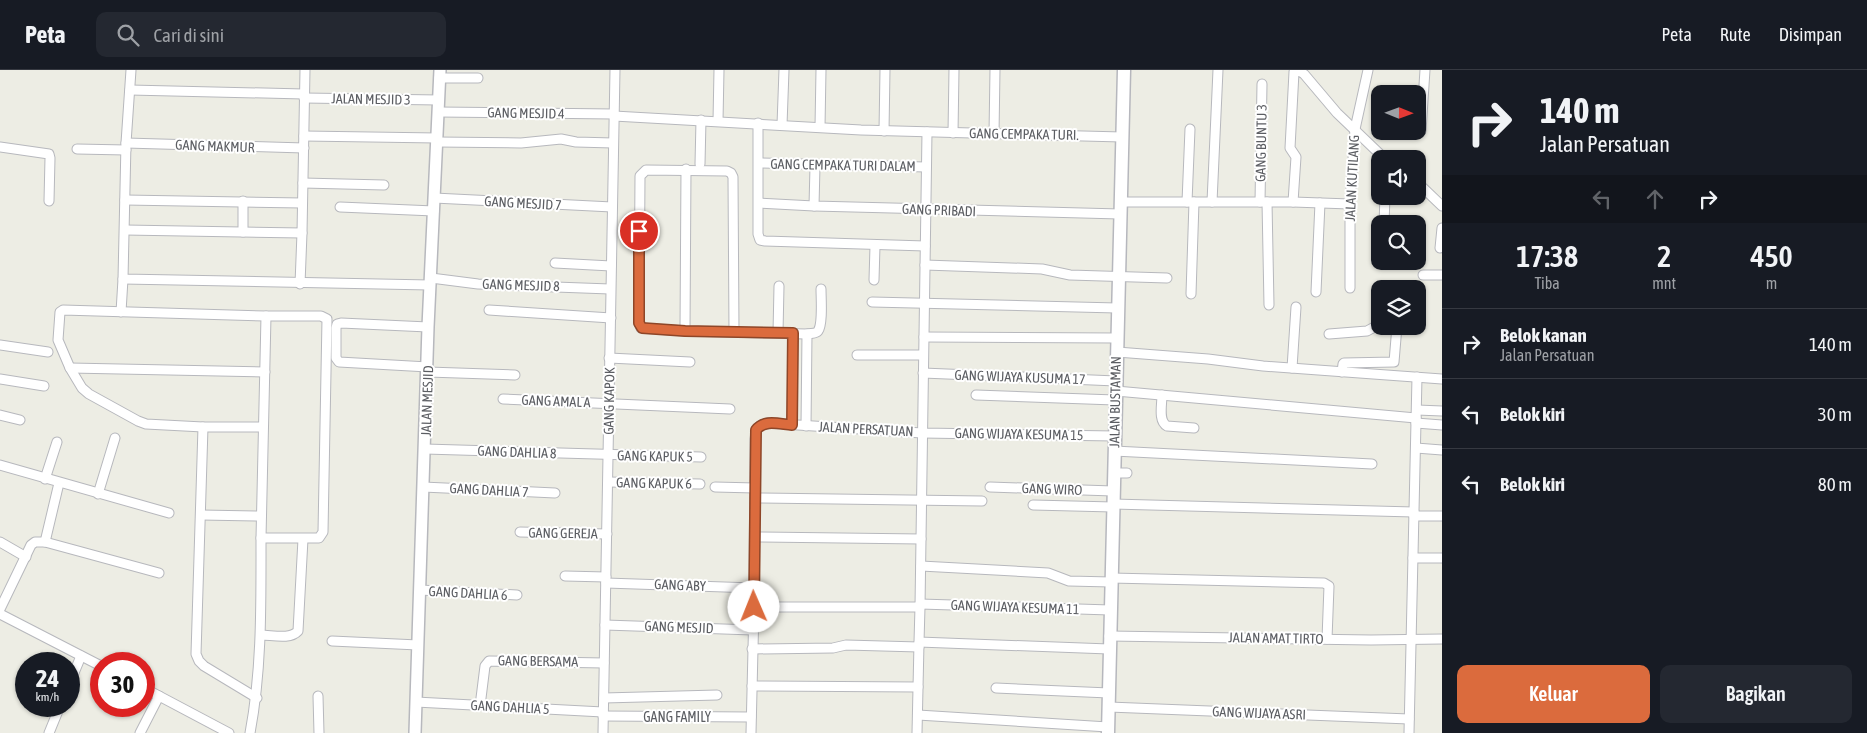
<!DOCTYPE html>
<html lang="id">
<head>
<meta charset="utf-8">
<style>
	body { margin:0; font-family:"Asap Condensed",sans-serif; background:#242831; color:#f1f3f6; height:100vh; display:flex; flex-direction:column; font-size:19px; white-space:nowrap }
	* { box-sizing:border-box; margin:0 }
	p { font-size:16px; color:#9ea1a6 }
	.icon { flex:none; width:28px; height:28px; fill:none; stroke:currentColor; stroke-width:2; stroke-linecap:round; stroke-linejoin:round }
	.map { position:relative; flex:1; overflow:hidden }
	.panel { display:flex; flex-direction:column; background:#171b24; width:425px }
	.panel>* { flex:none }
	.guide { background:#171b24; color:#f1f3f6; overflow:hidden }
	.needle { width:32px; rotate:91deg }
	.controls { position:absolute; left:1371px; top:15px; display:grid; gap:10px }
	.controls a { display:grid; place-items:center; width:55px; height:55px; border-radius:10px; background:#171b24; box-shadow:0 1px 4px #0004; font-size:25px }
	.speed { position:absolute; left:15px; top:582px; display:flex; gap:10px; font-size:25px; font-weight:700; text-align:center }
	.speed>* { display:grid; place-content:center; width:65px; height:65px; border-radius:50%; background:#171b24; box-shadow:0 1px 4px #0004; line-height:1 }
	.speed small { font-size:12px; font-weight:400 }
	.speed .limit { border:8px solid #d22; background:#fff; color:#111 }
	.pin { position:absolute; display:grid; place-items:center; width:42px; height:42px; color:#fff; margin:-21px; border:2px solid #fff; border-radius:50%; box-shadow:0 1px 5px #0007 }
	.me { position:absolute; width:55px; margin:-28px; rotate:359deg; stroke-linejoin:round; filter:drop-shadow(0 0 4px #0008) }
	.turn { display:flex; align-items:center; gap:18px; height:105px; padding:0 15px; font-size:22px }
	.turn .icon { width:65px; height:65px; stroke-width:2.5 }
	.turn b { display:block; font-size:35px; line-height:42px }
	.lanes { display:flex; align-items:center; height:48px; padding:0 15px; background:#0003; justify-content:center; gap:25px; direction:ltr }
	.lanes .off { opacity:.35 }
	.eta { display:flex; justify-content:space-evenly; align-items:center; height:85px; text-align:center }
	.eta b { font-size:30px; font-weight:600; line-height:35px }
	.cta { display:flex; gap:10px; margin-top:auto; padding:10px 15px }
	.cta a { flex:1; height:58px; border-radius:10px; background:#db6b3d; color:#fff; font-size:20px; font-weight:600; line-height:58px; text-align:center }
	.cta a+a { background:#242831; color:#f1f3f6 }
	ul { padding:0; list-style:none }
	li { display:flex; align-items:center; gap:15px; height:70px; padding:0 15px; border-top:1px solid #363941 }
	li div { flex:1 }
	li b { display:block; font-size:19px }
	li em { font-style:normal }
	header { display:flex; align-items:center; gap:30px; box-sizing:border-box; height:70px; padding:0 25px; background:#171b24; border-bottom:1px solid #363941 }
	header strong { font-size:24px }
	nav { display:flex; gap:28px; margin-inline-start:auto; font-size:18px }
	.search { width:350px; height:45px; background:#242831; display:flex; align-items:center; gap:12px; box-sizing:border-box; padding:0 18px; border-radius:10px; color:#9ea1a6; font-size:19px }
	main { display:flex; flex:1; min-height:0 }
	.map>svg:first-child { display:block }
	.lines { fill:none; stroke-linecap:round; stroke-linejoin:round }
	.minor-casing { stroke:#b7b8bd; stroke-width:11 }
	.tertiary-casing { stroke:#b7b8bd; stroke-width:14 }
	.secondary-casing { stroke:#b6b7bd; stroke-width:15 }
	.minor { stroke:#fff; stroke-width:9 }
	.tertiary { stroke:#fff; stroke-width:11 }
	.secondary { stroke:#fff; stroke-width:12 }
	.route-casing { stroke:#8e4628; stroke-width:12 }
	.route { stroke:#db6b3d; stroke-width:9 }
	.labels { text-anchor:middle; stroke-width:4; stroke-linejoin:round; paint-order:stroke }
	.street-label { font-size:14px; fill:#5c5e63; stroke:#fff }
</style>
</head>
<body>
<header>
<strong>Peta</strong>
<div class="search"><svg class="icon" aria-label="search" viewBox="0 0 24 24"><circle cx="10" cy="10" r="6"/><path d="M15 15l6 6"/></svg>Cari di sini</div>
<nav><a>Peta</a><a>Rute</a><a>Disimpan</a></nav>
</header>
<main>
<div class="map">
<svg width="1442" height="663" viewBox="0 0 1442 663">
	<rect width="100%" height="100%" fill="#edede4"/>
	<g class="lines">
		<g class="minor-casing">
			<g id="minor">
				<path d="M 131,0 L 126,73 L 123,209 L 430,215"/>
				<path d="M 439,8 L 478,8"/>
				<path d="M 130,20 L 304,24"/>
				<path d="M 304,28 L 439,30"/>
				<path d="M 438,42 L 614,44"/>
				<path d="M 614,46 L 861,60 L 1122,67"/>
				<path d="M 718,51 L 719,0"/>
				<path d="M 758,53 L 758,164 L 760,170 L 765,171 L 925,176"/>
				<path d="M 782,55 L 784,0"/>
				<path d="M 820,57 L 821,0"/>
				<path d="M 884,61 L 885,0"/>
				<path d="M 1421,61 L 1425,0"/>
				<path d="M 953,63 L 954,0"/>
				<path d="M 994,64 L 995,0"/>
				<path d="M 304,66 L 437,68"/>
				<path d="M 437,72 L 521,73 L 561,69 L 576,72 L 613,73"/>
				<path d="M 126,73 L 304,78"/>
				<path d="M 0,77 L 49,84 L 50,88 L 49,131"/>
				<path d="M 77,79 L 126,80"/>
				<path d="M 759,93 L 926,97"/>
				<path d="M 700,94 L 701,50"/>
				<path d="M 303,113 L 384,115"/>
				<path d="M 1418,113 L 1442,136"/>
				<path d="M 434,128 L 612,137"/>
				<path d="M 125,130 L 302,133"/>
				<path d="M 243,131 L 243,162"/>
				<path d="M 1121,132 L 1293,132 L 1350,134"/>
				<path d="M 1187,132 L 1190,59"/>
				<path d="M 1212,132 L 1218,0"/>
				<path d="M 1260,132 L 1262,14"/>
				<path d="M 1267,132 L 1269,235"/>
				<path d="M 1293,132 L 1296,87 L 1290,78 L 1294,2 L 1299,1 L 1304,4 L 1337,43 L 1385,89"/>
				<path d="M 759,133 L 814,136 L 1120,144"/>
				<path d="M 814,136 L 815,96"/>
				<path d="M 340,137 L 434,141"/>
				<path d="M 1384,154 L 1385,126"/>
				<path d="M 125,160 L 302,163 L 305,0"/>
				<path d="M 1440,178 L 1442,158"/>
				<path d="M 1383,191 L 1383,194"/>
				<path d="M 555,193 L 611,196"/>
				<path d="M 925,195 L 1042,199 L 1070,205 L 1167,208"/>
				<path d="M 1423,205 L 1442,205"/>
				<path d="M 431,208 L 478,214 L 610,219"/>
				<path d="M 874,210 L 875,176"/>
				<path d="M 300,214 L 302,163"/>
				<path d="M 1350,218 L 1350,134 L 1355,59 L 1368,0"/>
				<path d="M 1316,222 L 1320,133"/>
				<path d="M 1191,224 L 1194,132"/>
				<path d="M 872,232 L 1117,238"/>
				<path d="M 489,240 L 611,248"/>
				<path d="M 121,242 L 123,209"/>
				<path d="M 685,261 L 686,99"/>
				<path d="M 734,262 L 733,107 L 731,103 L 727,101 L 646,100 L 640,106 L 639,253 L 641,258 L 685,261 L 807,264 C 811,263 816,264 818,261 C 823,254 821,228 821,219"/>
				<path d="M 778,263 L 779,216"/>
				<path d="M 1329,264 L 1367,261 L 1380,254"/>
				<path d="M 924,267 L 1117,268"/>
				<path d="M 0,275 L 48,282"/>
				<path d="M 1117,282 L 1208,289 L 1263,296 L 1442,309"/>
				<path d="M 857,285 L 923,285"/>
				<path d="M 609,288 L 690,292"/>
				<path d="M 428,297 L 339,292 L 336,288 L 336,258 L 337,254 L 341,253 L 428,257"/>
				<path d="M 70,298 L 265,302"/>
				<path d="M 1292,298 L 1296,237"/>
				<path d="M 428,302 L 515,305"/>
				<path d="M 1342,302 L 1343,294 L 1344,293 L 1394,292 L 1397,256"/>
				<path d="M 923,303 L 1116,311"/>
				<path d="M 0,309 L 44,316"/>
				<path d="M 1116,321 L 1416,348"/>
				<path d="M 976,325 L 1115,330"/>
				<path d="M 1162,325 C 1162,335 1158,351 1167,356 L 1194,358"/>
				<path d="M 503,329 L 730,339"/>
				<path d="M 1417,340 L 1442,341"/>
				<path d="M 0,345 L 20,350"/>
				<path d="M 1416,353 L 1442,355"/>
				<path d="M 792,355 L 793,263"/>
				<path d="M 806,356 L 807,264"/>
				<path d="M 203,357 L 196,584 L 199,591 L 204,596 L 257,628"/>
				<path d="M 1416,378 L 1442,380"/>
				<path d="M 425,379 L 701,387"/>
				<path d="M 1114,381 L 1372,394"/>
				<path d="M 0,395 L 169,443"/>
				<path d="M 1114,403 L 1127,403"/>
				<path d="M 45,409 L 57,372"/>
				<path d="M 609,412 L 700,414"/>
				<path d="M 423,417 L 555,423"/>
				<path d="M 715,417 L 755,418"/>
				<path d="M 990,417 L 1113,421"/>
				<path d="M 98,424 L 115,368"/>
				<path d="M 755,428 L 982,431"/>
				<path d="M 1113,434 L 1414,442"/>
				<path d="M 1033,435 L 1113,437"/>
				<path d="M 201,445 L 261,446"/>
				<path d="M 1414,446 L 1442,446"/>
				<path d="M 520,462 L 607,464"/>
				<path d="M 755,467 L 921,469"/>
				<path d="M 261,468 L 266,246"/>
				<path d="M 0,472 L 26,487"/>
				<path d="M 45,472 L 59,413"/>
				<path d="M 1413,488 L 1442,488"/>
				<path d="M 921,496 L 1048,503 L 1069,511 L 1111,512"/>
				<path d="M 565,506 L 606,507"/>
				<path d="M 1111,508 L 1324,513 L 1329,516 L 1327,569"/>
				<path d="M 606,513 L 754,518"/>
				<path d="M 420,520 L 517,525"/>
				<path d="M 920,534 L 1110,540"/>
				<path d="M 754,537 L 920,537 L 927,62"/>
				<path d="M 920,537 L 919,572 L 1109,579"/>
				<path d="M 0,539 L 31,475 L 35,472 L 45,472 L 159,503"/>
				<path d="M 0,544 L 101,596"/>
				<path d="M 605,555 L 753,560"/>
				<path d="M 261,565 C 272,565 290,570 298,561 L 303,469"/>
				<path d="M 1109,566 L 1371,570 L 1442,569"/>
				<path d="M 332,571 L 418,575"/>
				<path d="M 752,579 L 833,578 L 846,575 L 919,577"/>
				<path d="M 69,615 L 81,586"/>
				<path d="M 752,616 L 918,617"/>
				<path d="M 144,618 L 229,663"/>
				<path d="M 996,618 L 1109,623"/>
				<path d="M 318,626 L 319,663"/>
				<path d="M 604,628 L 717,625"/>
				<path d="M 416,632 L 603,642"/>
				<path d="M 480,636 L 485,596 L 489,591 L 604,593"/>
				<path d="M 1109,637 L 1409,649"/>
				<path d="M 918,645 L 1108,657"/>
				<path d="M 603,646 L 751,647"/>
				<path d="M 49,663 L 60,636"/>
				<path d="M 140,663 L 159,626"/>
				<path d="M 250,663 C 262,599 261,534 261,468 L 319,468 L 323,462 L 327,249 L 321,246 L 266,246 L 63,240 L 60,242 L 58,270 L 70,298 L 82,318 L 89,324 L 138,351 L 146,354 L 203,357 L 263,357"/>
				<path d="M 603,663 L 615,0"/>
				<path d="M 751,663 L 754,537 L 755,369 C 756,359 758,355 767,353 L 922,363 L 1115,366"/>
				<path d="M 917,663 L 919,573"/>
				<path d="M 1409,663 L 1417,307"/>
			</g>
		</g>
		<g class="tertiary-casing">
			<path id="tertiary" d="M 415,663 L 428,257 L 440,0"/>
		</g>
		<g class="secondary-casing">
			<path id="secondary" d="M 1108,663 L 1124,0"/>
		</g>
		<use href="#minor" class="minor"/>
		<use href="#tertiary" class="tertiary"/>
		<use href="#secondary" class="secondary"/>
	</g>
	<g class="lines">
		<g class="route-casing">
			<path id="route" d="M 639,161 L 639,253 L 642,258 L 685,261 L 793,263 L 792,355 C 779,354 764,349 756,360 L 754,537"/>
		</g>
		<use href="#route" class="route"/>
	</g>
	<g class="labels">
		<g class="street-label">
			<text transform="translate(371 29) rotate(1)" y="5">JALAN MESJID 3</text>
			<text transform="translate(526 43) rotate(1)" y="5">GANG MESJID 4</text>
			<text transform="translate(1024 64) rotate(1)" y="5">GANG CEMPAKA TURI.</text>
			<text transform="translate(1261 73) rotate(-89)" y="5">GANG BUNTU 3</text>
			<text transform="translate(215 76) rotate(2)" y="5">GANG MAKMUR</text>
			<text transform="translate(843 95) rotate(1)" y="5">GANG CEMPAKA TURI DALAM</text>
			<text transform="translate(1352 108) rotate(-87)" y="5">JALAN KUTILANG</text>
			<text transform="translate(523 133) rotate(3)" y="5">GANG MESJID 7</text>
			<text transform="translate(939 140) rotate(2)" y="5">GANG PRIBADI</text>
			<text transform="translate(521 215) rotate(2)" y="5">GANG MESJID 8</text>
			<text transform="translate(1020 307) rotate(2)" y="5">GANG WIJAYA KUSUMA 17</text>
			<text transform="translate(427 331) rotate(-88)" y="5">JALAN MESJID</text>
			<text transform="translate(556 331) rotate(2)" y="5">GANG AMAL A</text>
			<text transform="translate(609 331) rotate(-89)" y="5">GANG KAPOK</text>
			<text transform="translate(1115 332) rotate(-89)" y="5">JALAN BUSTAMAN</text>
			<text transform="translate(866 359) rotate(3)" y="5">JALAN PERSATUAN</text>
			<text transform="translate(1019 364) rotate(1)" y="5">GANG WIJAYA KESUMA 15</text>
			<text transform="translate(517 382) rotate(2)" y="5">GANG DAHLIA 8</text>
			<text transform="translate(655 386) rotate(1)" y="5">GANG KAPUK 5</text>
			<text transform="translate(654 413) rotate(1)" y="5">GANG KAPUK 6</text>
			<text transform="translate(1052 419) rotate(2)" y="5">GANG WIRO</text>
			<text transform="translate(489 420) rotate(3)" y="5">GANG DAHLIA 7</text>
			<text transform="translate(563 463) rotate(1)" y="5">GANG GEREJA</text>
			<text transform="translate(680 515) rotate(2)" y="5">GANG ABY</text>
			<text transform="translate(468 523) rotate(3)" y="5">GANG DAHLIA 6</text>
			<text transform="translate(1015 537) rotate(2)" y="5">GANG WIJAYA KESUMA 11</text>
			<text transform="translate(679 557) rotate(2)" y="5">GANG MESJID</text>
			<text transform="translate(1276 568) rotate(1)" y="5">JALAN AMAT TIRTO</text>
			<text transform="translate(538 591) rotate(1)" y="5">GANG BERSAMA</text>
			<text transform="translate(510 637) rotate(3)" y="5">GANG DAHLIA 5</text>
			<text transform="translate(1259 643) rotate(2)" y="5">GANG WIJAYA ASRI</text>
			<text x="677" y="652">GANG FAMILY</text>
		</g>
	</g>
</svg>
<div class="controls">
<a><svg class="needle" viewBox="-14 -14 28 28"><path d="M0-13l5 13h-10z" fill="#e53935"/><path d="M0 13l5-13h-10z" fill="#9ea1a6"/></svg></a>
<a><svg class="icon" aria-label="sound" viewBox="0 0 24 24"><path d="M4 9h4l5-4v14l-5-4H4zM17 9q2 3 0 6"/></svg></a>
<a><svg class="icon" aria-label="search" viewBox="0 0 24 24"><circle cx="10" cy="10" r="6"/><path d="M15 15l6 6"/></svg></a>
<a><svg class="icon" aria-label="layers" viewBox="0 0 24 24"><path d="M12 4l9 5-9 5-9-5zM3 14l9 5 9-5"/></svg></a>
</div>
<div class="speed"><div>24<small>km/h</small></div><div class="limit">30</div></div>
<div class="pin" style="left:639px;top:161px;background:#d93025"><svg class="icon" aria-label="arrive" viewBox="0 0 24 24"><path d="M6 21V4h12l-3 4 3 4H6"/></svg></div>
<svg class="me" style="left:754px;top:537px" viewBox="-20 -20 40 40"><circle r="19" fill="#fff"/><path d="M0-13L10 11 0 6-10 11z" fill="#db6b3d"/></svg>
</div>
<section class="panel">
<div class="guide">
<div class="turn"><svg class="icon" aria-label="right" viewBox="0 0 24 24"><path d="M7 20v-9h11M14 6l5 5-5 5"/></svg><div><b>140 m</b>Jalan Persatuan</div></div>
<div class="lanes"><svg class="icon off" aria-label="left" viewBox="0 0 24 24"><path d="M17 20v-9H6M10 6l-5 5 5 5"/></svg><svg class="icon off" aria-label="ahead" viewBox="0 0 24 24"><path d="M12 20V5M6 11l6-6 6 6"/></svg><svg class="icon" aria-label="right" viewBox="0 0 24 24"><path d="M7 20v-9h11M14 6l5 5-5 5"/></svg></div>
</div>
<div class="eta">
<div><b>17:38</b><p>Tiba</p></div>
<div><b>2</b><p>mnt</p></div>
<div><b>450</b><p>m</p></div>
</div>
<ul>
<li><svg class="icon" aria-label="right" viewBox="0 0 24 24"><path d="M7 20v-9h11M14 6l5 5-5 5"/></svg><div><b>Belok kanan</b><p>Jalan Persatuan</p></div><em>140 m</em></li>
<li><svg class="icon" aria-label="left" viewBox="0 0 24 24"><path d="M17 20v-9H6M10 6l-5 5 5 5"/></svg><div><b>Belok kiri</b></div><em>30 m</em></li>
<li><svg class="icon" aria-label="left" viewBox="0 0 24 24"><path d="M17 20v-9H6M10 6l-5 5 5 5"/></svg><div><b>Belok kiri</b></div><em>80 m</em></li>
</ul>
<div class="cta"><a>Keluar</a><a>Bagikan</a></div>
</section>
</main>
</body>
</html>
